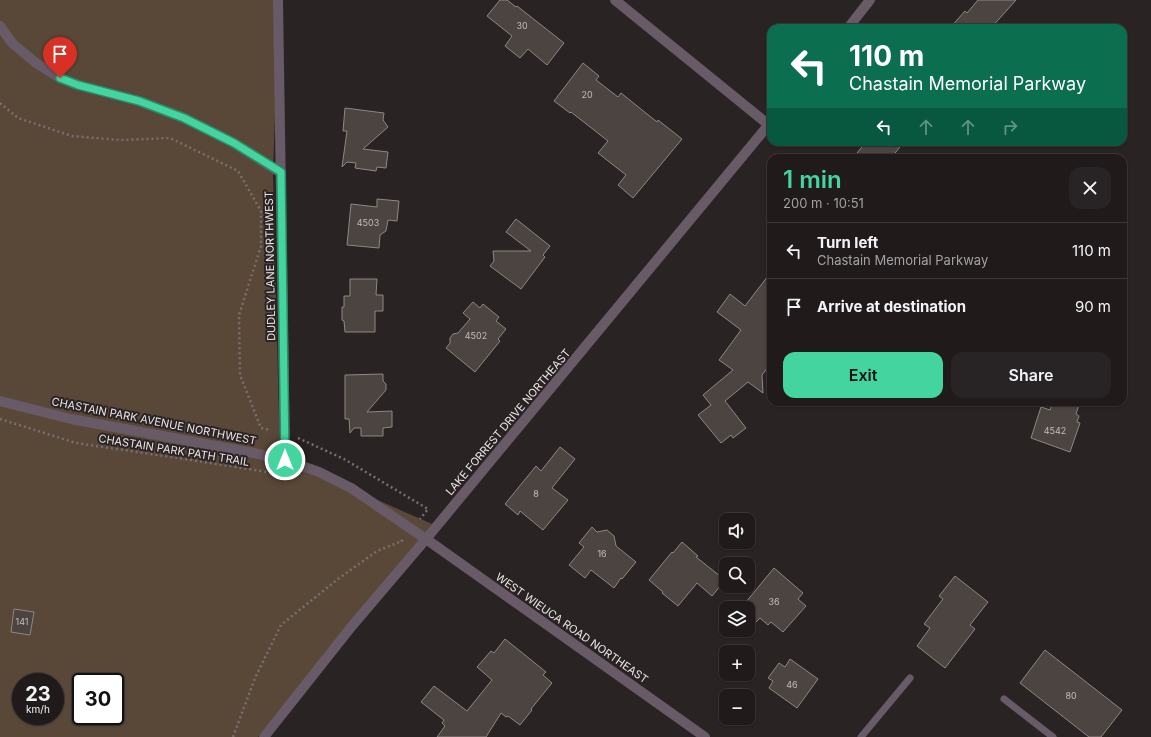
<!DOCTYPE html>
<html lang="en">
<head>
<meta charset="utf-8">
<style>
	body { margin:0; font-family:Inter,sans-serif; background:#282324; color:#f1f3f6; height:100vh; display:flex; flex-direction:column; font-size:15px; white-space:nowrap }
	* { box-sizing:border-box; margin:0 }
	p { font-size:13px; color:#a2a1a3 }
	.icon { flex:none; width:22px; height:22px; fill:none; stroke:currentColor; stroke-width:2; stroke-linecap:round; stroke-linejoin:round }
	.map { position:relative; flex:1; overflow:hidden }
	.details { position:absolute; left:767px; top:154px; width:360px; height:252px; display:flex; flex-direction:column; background:#201a1b; border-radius:12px; box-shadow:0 1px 3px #0004,0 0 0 1px #3d383a }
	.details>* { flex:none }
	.hud { position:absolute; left:767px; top:24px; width:360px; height:122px; border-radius:12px; box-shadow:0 1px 3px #0004,0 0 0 1px #3d383a; background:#0b6e4f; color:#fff; overflow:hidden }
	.controls { position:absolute; left:719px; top:513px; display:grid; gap:8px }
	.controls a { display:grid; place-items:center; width:36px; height:36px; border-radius:8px; background:#201a1b; box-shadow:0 1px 3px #0004,0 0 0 1px #3d383a; font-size:20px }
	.speed { position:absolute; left:12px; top:673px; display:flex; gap:8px; font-size:20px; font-weight:700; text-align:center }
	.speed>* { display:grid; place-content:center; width:52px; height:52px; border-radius:50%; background:#201a1b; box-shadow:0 1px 3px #0004,0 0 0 1px #3d383a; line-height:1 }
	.speed small { font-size:10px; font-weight:400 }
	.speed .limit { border:2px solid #111; border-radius:6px; background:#fff; color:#111 }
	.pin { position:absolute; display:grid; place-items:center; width:34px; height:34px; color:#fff; margin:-41px -17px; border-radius:50% 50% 50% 0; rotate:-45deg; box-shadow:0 0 4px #0007 }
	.pin .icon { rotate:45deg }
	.me { position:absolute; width:44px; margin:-22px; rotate:0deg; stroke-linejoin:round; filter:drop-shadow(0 0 3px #0008) }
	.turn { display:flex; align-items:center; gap:14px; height:84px; padding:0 16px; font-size:18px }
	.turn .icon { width:52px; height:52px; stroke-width:2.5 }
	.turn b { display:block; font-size:28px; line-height:34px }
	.lanes { display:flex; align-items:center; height:38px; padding:0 16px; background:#0003; justify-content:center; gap:20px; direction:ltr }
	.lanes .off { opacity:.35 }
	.round { display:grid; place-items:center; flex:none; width:42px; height:42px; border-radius:12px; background:#282324 }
	.summary { display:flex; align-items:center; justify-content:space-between; height:68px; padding:0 16px }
	h1 { font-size:24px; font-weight:600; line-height:30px; color:#44d49f }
	.cta { display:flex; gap:8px; margin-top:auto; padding:8px 16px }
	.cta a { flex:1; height:46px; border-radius:12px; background:#44d49f; color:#111; font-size:16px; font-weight:600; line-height:46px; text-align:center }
	.cta a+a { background:#282324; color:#f1f3f6 }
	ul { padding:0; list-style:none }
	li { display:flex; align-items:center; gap:12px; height:56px; padding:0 16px; border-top:1px solid #3d383a }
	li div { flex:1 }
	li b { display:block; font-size:15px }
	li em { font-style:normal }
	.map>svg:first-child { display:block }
	.green { fill:#594837; fill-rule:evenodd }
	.building { fill:#4c4441; stroke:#908784 }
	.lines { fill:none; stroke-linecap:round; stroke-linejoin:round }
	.path { stroke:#767071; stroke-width:2.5; stroke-dasharray:2 3; stroke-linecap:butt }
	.service { stroke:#685a66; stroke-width:7 }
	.minor { stroke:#685a66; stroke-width:10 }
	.tertiary { stroke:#685a66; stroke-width:10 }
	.route-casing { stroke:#2c8a67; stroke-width:10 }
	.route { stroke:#44d49f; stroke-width:7 }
	.labels { text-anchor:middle; stroke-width:4; stroke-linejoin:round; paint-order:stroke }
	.number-label { font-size:9px; fill:#c2bdbd }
	.street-label { font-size:11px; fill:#eae5e6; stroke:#2a2324 }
</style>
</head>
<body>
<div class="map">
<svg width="1151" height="737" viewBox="0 0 1151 737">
	<rect width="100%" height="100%" fill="#2a2324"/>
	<path class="green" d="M 0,0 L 279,0 L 273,172 L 280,457 L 432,524 L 258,737 L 0,737 ZM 21,682 L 55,682 L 55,716 L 21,716 ZM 81,682 L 115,682 L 115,716 L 81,716 Z"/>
	<g class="building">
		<path d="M 500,0 L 507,0 L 516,7 L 517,6 L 564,43 L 547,65 L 528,49 L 520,58 L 505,46 L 512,36 L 487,16 Z"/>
		<path d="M 978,0 L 1016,0 L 991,28 L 950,28 L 965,11 L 967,13 Z"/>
		<path d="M 583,63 L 599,76 L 596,80 L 618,97 L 621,93 L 657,122 L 658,120 L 682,139 L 633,198 L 618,185 L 626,175 L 598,153 L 608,141 L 571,112 L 570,113 L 554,101 Z"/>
		<path d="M 345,108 L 384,113 L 383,120 L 388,127 L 363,149 L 388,152 L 386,168 L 377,167 L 376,171 L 355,168 L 356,163 L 347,162 L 342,167 L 347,131 L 343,131 Z"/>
		<path d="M 866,142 L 904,142 L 891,158 L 853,158 Z"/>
		<path d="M 377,199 L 399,201 L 397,221 L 388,220 L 386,231 L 380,235 L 379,248 L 347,245 L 351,204 L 377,207 Z"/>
		<path d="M 516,219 L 550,246 L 543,255 L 545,257 L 521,289 L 490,266 L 494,261 L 493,251 L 531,251 L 506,232 Z"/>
		<path d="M 771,272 L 771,363 L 762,375 L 763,393 L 748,382 L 725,401 L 746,428 L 733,438 L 731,435 L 721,443 L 698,415 L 711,405 L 703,395 L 733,370 L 719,360 L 741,330 L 717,312 L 730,294 L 745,306 Z"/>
		<path d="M 350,279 L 377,279 L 376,295 L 383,295 L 383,311 L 375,311 L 375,332 L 345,332 L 344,321 L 342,320 L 342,307 L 344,307 L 344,296 L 350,296 Z"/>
		<path d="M 473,302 L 480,308 L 483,304 L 499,317 L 496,321 L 506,329 L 498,339 L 500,341 L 475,372 L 446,348 L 450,343 L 450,338 L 453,334 L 458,333 L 470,319 L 463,313 Z"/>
		<path d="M 383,374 L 383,381 L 386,384 L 386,390 L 367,412 L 392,411 L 392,427 L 383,428 L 383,436 L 361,436 L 361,428 L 354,428 L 350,433 L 349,419 L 345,419 L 345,375 Z"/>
		<path d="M 1053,402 L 1080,402 L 1076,414 L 1079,416 L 1077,422 L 1080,423 L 1070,452 L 1031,438 L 1041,407 L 1050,410 Z"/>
		<path d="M 560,447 L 575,459 L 552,488 L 568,500 L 543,530 L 520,511 L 518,515 L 505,504 L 536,466 L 541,471 Z"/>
		<path d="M 592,527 L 597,532 L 607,530 L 614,536 L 616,546 L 636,562 L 622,579 L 621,578 L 614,588 L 591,570 L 585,578 L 569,565 L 584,547 L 579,543 Z"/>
		<path d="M 682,542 L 698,556 L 696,557 L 725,580 L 712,596 L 697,583 L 678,606 L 662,593 L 663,592 L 649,580 L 672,552 L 673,553 Z"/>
		<path d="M 774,568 L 803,593 L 798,599 L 806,606 L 783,632 L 771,622 L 768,625 L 760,618 L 756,622 L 748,615 L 748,608 L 741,608 Z"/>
		<path d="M 955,576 L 988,602 L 970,625 L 975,629 L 945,668 L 917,646 L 930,628 L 924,624 L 943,599 L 939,596 Z"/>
		<path d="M 14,609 L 34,612 L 30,635 L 11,632 Z"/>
		<path d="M 505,639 L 546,672 L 543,675 L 552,683 L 531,709 L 532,710 L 520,725 L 508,716 L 506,717 L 501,713 L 486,737 L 437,737 L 445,726 L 442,723 L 444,720 L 421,702 L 434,686 L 467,711 L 492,680 L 477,667 L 491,651 L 494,653 Z"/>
		<path d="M 1045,650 L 1122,710 L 1101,737 L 1089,737 L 1020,683 Z"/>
		<path d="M 790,659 L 818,679 L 797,708 L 769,688 L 773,681 L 768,678 L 779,663 L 785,667 Z"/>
	</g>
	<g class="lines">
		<g class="path">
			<path d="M 0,103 L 18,118 L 72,136 L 120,140 L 170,138 L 238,171 L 261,211 L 261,246 L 239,315 L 240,375 L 261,428 L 270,430"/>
			<path d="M 0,419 L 76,443 L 178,458 L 261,471 L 285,476"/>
			<path d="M 298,438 L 344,459 L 428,509 L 420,519"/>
			<path d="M 233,737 L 255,678 L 281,625 L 338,579 L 377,551 L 402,541 L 401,540"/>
		</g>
		<g class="service">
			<path d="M 1004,699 L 1053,737"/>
			<path d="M 861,737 L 910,678"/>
		</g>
		<g class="minor">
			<path d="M 278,0 L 285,460"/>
			<path d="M 615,0 L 769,125"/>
			<path d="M 0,26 L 12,43 L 36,63 L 60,78 L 78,85 L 139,101 L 184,118 L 234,143 L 281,173"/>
		</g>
		<g class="tertiary">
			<path d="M 848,28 L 870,0"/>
			<path d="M 0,401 L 71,419 L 254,453 L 285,460 L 319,472 L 351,488 L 426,539 L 705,737"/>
			<path d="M 264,737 L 352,626 L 426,539 L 771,122"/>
		</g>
	</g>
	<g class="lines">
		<g class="route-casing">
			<path id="route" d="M 60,78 L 78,85 L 139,101 L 184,118 L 234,143 L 281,172 L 285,460"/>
		</g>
		<use href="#route" class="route"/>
	</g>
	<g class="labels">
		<g class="number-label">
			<text x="522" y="29">30</text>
			<text x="587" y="98">20</text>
			<text x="368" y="226">4503</text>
			<text x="476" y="339">4502</text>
			<text x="1055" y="434">4542</text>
			<text x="536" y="497">8</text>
			<text x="602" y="557">16</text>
			<text x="774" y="605">36</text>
			<text x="22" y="625">141</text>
			<text x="792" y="688">46</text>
			<text x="1071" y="699">80</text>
		</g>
		<g class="street-label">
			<text transform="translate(270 266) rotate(-91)" y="4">DUDLEY LANE NORTHWEST</text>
			<text transform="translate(154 421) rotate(11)" y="4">CHASTAIN PARK AVENUE NORTHWEST</text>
			<text transform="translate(508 422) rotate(-50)" y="4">LAKE FORREST DRIVE NORTHEAST</text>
			<text transform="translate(174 450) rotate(9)" y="4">CHASTAIN PARK PATH TRAIL</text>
			<text transform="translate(572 628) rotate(35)" y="4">WEST WIEUCA ROAD NORTHEAST</text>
		</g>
	</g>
</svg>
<div class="controls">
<a><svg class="icon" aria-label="sound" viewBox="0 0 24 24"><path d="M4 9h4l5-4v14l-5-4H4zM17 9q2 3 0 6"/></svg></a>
<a><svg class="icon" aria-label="search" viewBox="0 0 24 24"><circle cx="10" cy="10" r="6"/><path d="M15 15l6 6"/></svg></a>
<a><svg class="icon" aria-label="layers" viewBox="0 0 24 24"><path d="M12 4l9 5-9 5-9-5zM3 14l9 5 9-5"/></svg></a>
<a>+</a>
<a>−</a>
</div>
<div class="speed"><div>23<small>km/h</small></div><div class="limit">30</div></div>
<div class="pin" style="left:60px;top:78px;background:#d93025"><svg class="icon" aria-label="arrive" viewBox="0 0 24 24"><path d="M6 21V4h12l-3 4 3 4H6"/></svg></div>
<svg class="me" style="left:285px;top:460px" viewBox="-20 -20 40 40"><circle r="17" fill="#44d49f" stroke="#fff" stroke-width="3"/><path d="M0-11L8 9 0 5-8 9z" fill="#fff"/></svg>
<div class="hud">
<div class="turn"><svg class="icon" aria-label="left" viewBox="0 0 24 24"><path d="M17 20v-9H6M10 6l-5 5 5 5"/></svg><div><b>110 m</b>Chastain Memorial Parkway</div></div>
<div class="lanes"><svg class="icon" aria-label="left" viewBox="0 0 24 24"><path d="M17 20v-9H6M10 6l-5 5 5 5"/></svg><svg class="icon off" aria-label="ahead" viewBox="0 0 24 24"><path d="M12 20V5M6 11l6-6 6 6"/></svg><svg class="icon off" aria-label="ahead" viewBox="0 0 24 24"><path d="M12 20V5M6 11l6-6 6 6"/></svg><svg class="icon off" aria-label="right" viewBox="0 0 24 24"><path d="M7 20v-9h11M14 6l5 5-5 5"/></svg></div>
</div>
<section class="details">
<div class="summary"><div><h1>1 min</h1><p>200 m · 10:51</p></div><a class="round"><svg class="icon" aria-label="close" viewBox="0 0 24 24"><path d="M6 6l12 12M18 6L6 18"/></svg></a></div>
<ul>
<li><svg class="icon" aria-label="left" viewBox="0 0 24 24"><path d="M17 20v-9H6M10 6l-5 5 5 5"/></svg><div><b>Turn left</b><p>Chastain Memorial Parkway</p></div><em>110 m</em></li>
<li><svg class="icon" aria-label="arrive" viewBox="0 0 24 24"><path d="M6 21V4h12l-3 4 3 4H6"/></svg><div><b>Arrive at destination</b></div><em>90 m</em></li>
</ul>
<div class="cta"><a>Exit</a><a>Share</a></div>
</section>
</div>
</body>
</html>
